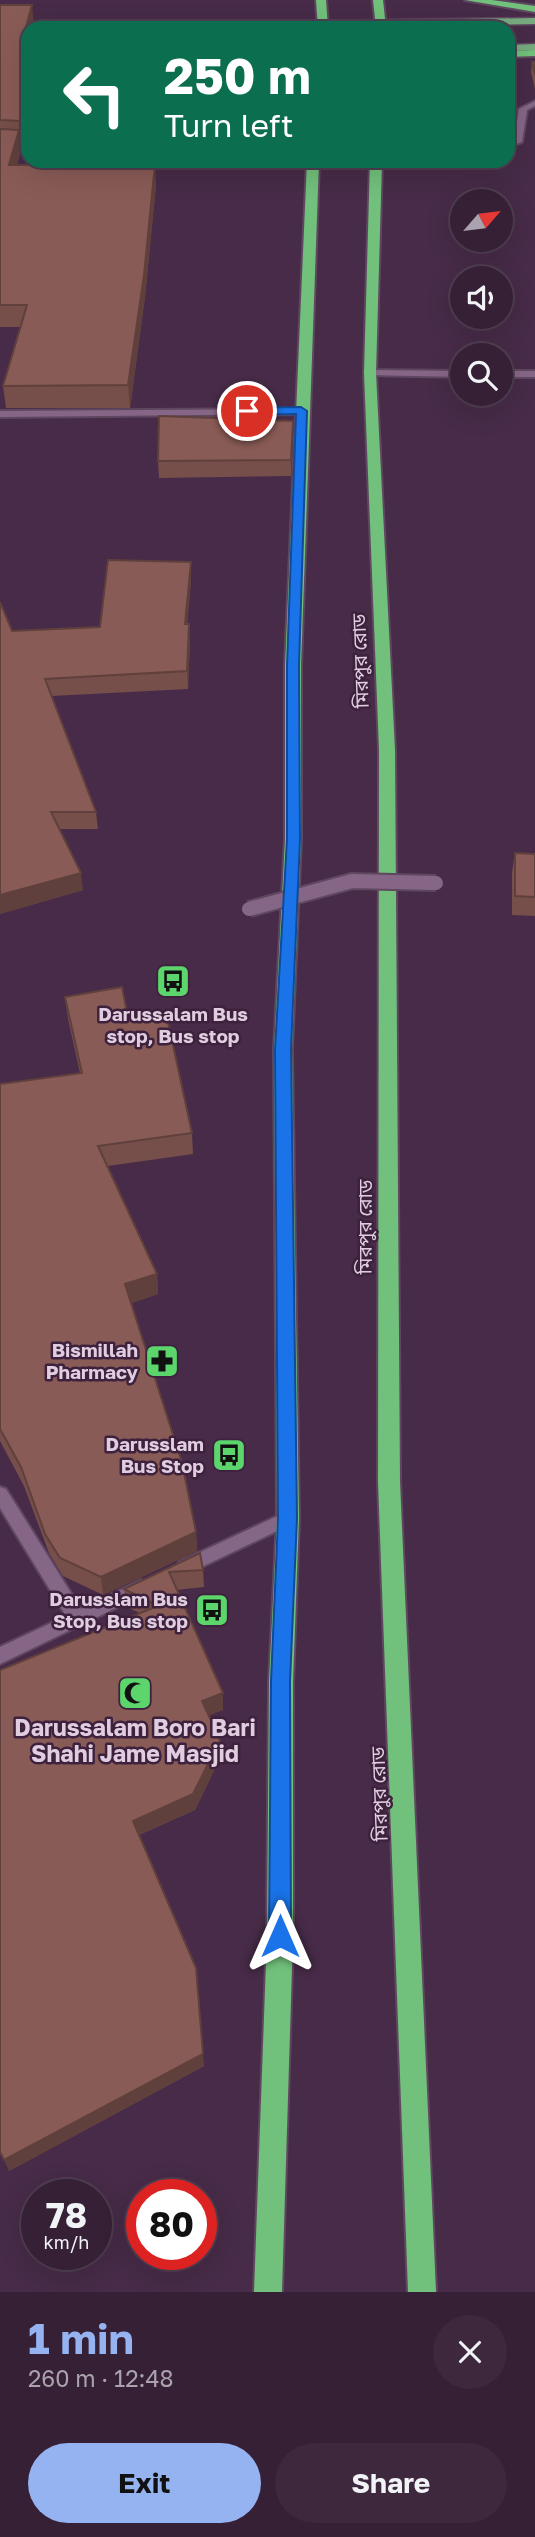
<!DOCTYPE html>
<html lang="en">
<head>
<meta charset="utf-8">
<style>
	body { margin:0; font-family:"Golos Text","Noto Sans Bengali",sans-serif; background:#3d283e; color:#f1f3f6; height:100vh; display:flex; flex-direction:column; font-size:26px; white-space:nowrap }
	* { box-sizing:border-box; margin:0 }
	p { font-size:23px; color:#aaa3ad }
	.icon { flex:none; width:38px; height:38px; fill:none; stroke:currentColor; stroke-width:2; stroke-linecap:round; stroke-linejoin:round }
	.map { position:relative; height:2292px; overflow:hidden }
	.panel { display:flex; flex-direction:column; background:#352036; flex:1 }
	.panel>* { flex:none }
	.hud { position:absolute; left:21px; top:21px; width:494px; height:147px; border-radius:21px; box-shadow:0 7px 28px #0002,0 0 0 2px #4f3e51; background:#0b6e4f; color:#fff; overflow:hidden }
	.needle { width:46px; rotate:62deg }
	.tools { position:absolute; left:450px; top:189px; display:grid; gap:14px }
	.tools a { display:grid; place-items:center; width:63px; height:63px; border-radius:50%; background:#352036; box-shadow:0 7px 28px #0002,0 0 0 2px #4f3e51; font-size:35px }
	.speed { position:absolute; left:21px; top:2179px; display:flex; gap:14px; font-size:35px; font-weight:700; text-align:center }
	.speed>* { display:grid; place-content:center; width:91px; height:91px; border-radius:50%; background:#352036; box-shadow:0 7px 28px #0002,0 0 0 2px #4f3e51; line-height:1 }
	.speed small { font-size:18px; font-weight:400 }
	.speed .limit { border:10px solid #d22; background:#fff; color:#111 }
	.pin { position:absolute; display:grid; place-items:center; width:60px; height:60px; color:#fff; margin:-30px; border:4px solid #fff; border-radius:50%; box-shadow:0 2px 7px #0007 }
	.me { position:absolute; width:77px; margin:-38px; rotate:0deg; stroke-linejoin:round; filter:drop-shadow(0 0 5px #0008) }
	.turn { display:flex; align-items:center; gap:24px; height:147px; padding:0 28px; font-size:32px }
	.turn .icon { width:91px; height:91px; stroke-width:2.5 }
	.turn b { display:block; font-size:49px; line-height:60px }
	.round { display:grid; place-items:center; flex:none; width:74px; height:74px; border-radius:37px; background:#3d283e }
	.summary { display:flex; align-items:center; justify-content:space-between; height:119px; padding:0 28px }
	h1 { font-size:42px; font-weight:700; line-height:52px; color:#95b2f1 }
	.button { display:flex; gap:14px; margin-top:auto; padding:14px 28px }
	.button a { flex:1; height:80px; border-radius:42px; background:#95b2f1; color:#111; font-size:28px; font-weight:700; line-height:80px; text-align:center }
	.button a+a { background:#3d283e; color:#f1f3f6 }
	.map>svg:first-child { display:block }
	.lines { fill:none; stroke-linecap:round; stroke-linejoin:round }
	.service-casing { stroke:#5f4760; stroke-width:4 }
	.minor-casing { stroke:#5f4760; stroke-width:4 }
	.primary-casing { stroke:#5f4760; stroke-width:3 }
	.trunk-casing { stroke:#5f4760; stroke-width:4 }
	.service { fill:#866687; fill-rule:evenodd }
	.minor { fill:#866687; fill-rule:evenodd }
	.primary { fill:#76aa7e; fill-rule:evenodd }
	.trunk { fill:#71c07b; fill-rule:evenodd }
	.pedestrian-bridge-casing { stroke:#5f4760; stroke-width:18; stroke-linecap:butt }
	.pedestrian-bridge { stroke:#866687; stroke-width:14 }
	.wall { fill:#764e4a }
	.shaded-wall { fill:#60403c }
	.building { fill:#895b56; stroke:#60403c; stroke-width:2 }
	.route { fill:#1a73e8; stroke:#114b97; stroke-width:2 }
	.labels { text-anchor:middle; stroke-width:5; stroke-linejoin:round; paint-order:stroke }
	.street-label { font-size:19px; fill:#e0cee0; stroke:#3d213d }
	.poi-label { font-size:19px; font-weight:bold; fill:#e0cee0; stroke:#3d213d; text-anchor:end }
	.near-poi-label { font-size:23px; font-weight:bold; fill:#e0cee0; stroke:#3d213d }
</style>
</head>
<body>
<div class="map">
<svg width="535" height="2292" viewBox="0 0 535 2292">
	<rect width="100%" height="100%" fill="#472b48"/>
	<g class="lines">
		<g class="service-casing">
			<g id="service">
				<path d="M 535,101 L 535,106 L 527,110 L 522,142 L 508,147 L 508,143 L 514,141 L 519,109 Z"/>
				<path d="M 0,143 L 28,144 L 28,148 L 0,147 Z"/>
				<path d="M 370,370 L 462,371 L 462,377 L 367,375 L 367,371 Z"/>
				<rect x="500" y="371" width="35" height="6"/>
				<path d="M 304,409 L 306,411 L 301,414 L 0,417 L 0,411 Z"/>
			</g>
		</g>
		<g class="minor-casing">
			<g id="minor">
				<path d="M 0,1487 L 6,1489 L 81,1609 L 141,1580 L 147,1583 L 149,1588 L 147,1593 L 0,1664 L 0,1647 L 66,1616 L 0,1508 Z"/>
				<path d="M 288,1511 L 294,1513 L 296,1518 L 294,1523 L 191,1572 L 185,1575 L 179,1572 L 177,1567 L 179,1562 Z"/>
			</g>
		</g>
		<g class="primary-casing">
			<g id="primary">
				<path d="M 535,18 L 535,24 L 324,27 L 319,24 L 324,21 Z"/>
				<path d="M 535,44 L 535,50 L 508,51 L 508,45 Z"/>
			</g>
		</g>
		<g class="trunk-casing">
			<g id="trunk">
				<path d="M 316,0 L 326,0 L 328,28 L 318,28 Z"/>
				<path d="M 373,0 L 383,0 L 386,28 L 376,28 Z"/>
				<path d="M 465,0 L 492,0 L 535,6 L 535,12 Z"/>
				<path d="M 535,50 L 535,56 L 508,57 L 508,51 Z"/>
				<path d="M 307,161 L 319,161 L 301,666 L 301,839 L 292,1049 L 299,1518 L 293,1682 L 293,1935 L 282,2292 L 254,2292 L 267,1935 L 269,1682 L 277,1518 L 274,1049 L 285,839 L 285,666 Z"/>
				<path d="M 370,161 L 382,161 L 376,373 L 395,750 L 400,1482 L 436,2292 L 408,2292 L 378,1482 L 379,750 L 364,373 Z"/>
			</g>
		</g>
		<use href="#service" class="service"/>
		<use href="#minor" class="minor"/>
		<use href="#primary" class="primary"/>
		<use href="#trunk" class="trunk"/>
		<g class="pedestrian-bridge-casing">
			<path id="pedestrian-bridge" d="M 249,909 L 352,881 L 436,883"/>
		</g>
		<use href="#pedestrian-bridge" class="pedestrian-bridge"/>
	</g>
	<g class="wall">
		<path d="M 0,5 L 34,25 L 33,28 L 28,28 L 28,120 L 23,141 L 20,141 L 21,150 L 17,165 L 156,185 L 145,297 L 130,408 L 6,408 L 3,386 L 20,327 L 0,327 Z"/>
		<path d="M 532,62 L 535,62 L 535,89 L 531,72 Z"/>
		<path d="M 292,437 L 291,476 L 159,478 L 158,461 Z"/>
		<path d="M 191,580 L 187,624 L 190,641 L 188,689 L 52,696 L 96,812 L 98,829 L 59,829 L 83,890 L 0,914 L 12,631 L 100,627 Z"/>
		<path d="M 515,853 L 535,854 L 535,916 L 512,915 L 512,872 Z"/>
		<path d="M 65,997 L 128,1018 L 192,1133 L 193,1154 L 108,1166 L 157,1274 L 158,1294 L 131,1303 L 196,1532 L 197,1551 L 103,1595 L 63,1576 L 49,1553 L 24,1486 L 0,1441 L 0,1084 L 80,1073 L 68,1019 Z"/>
		<path d="M 200,1553 L 203,1570 L 204,1587 L 176,1590 L 223,1693 L 223,1710 L 208,1715 L 220,1740 L 221,1756 L 195,1810 L 139,1835 L 204,2066 L 9,2171 L 140,1613 L 126,1607 L 124,1589 Z"/>
	</g>
	<g class="shaded-wall">
		<path d="M 32,5 L 34,25 L 33,28 L 28,28 L 28,45 L 23,38 Z"/>
		<path d="M 28,92 L 28,120 L 23,141 L 21,121 Z"/>
		<path d="M 19,130 L 21,150 L 11,186 L 9,165 Z"/>
		<path d="M 155,164 L 156,185 L 145,297 L 130,408 L 128,385 Z"/>
		<path d="M 191,562 L 191,580 L 186,641 L 185,624 Z"/>
		<path d="M 189,624 L 190,641 L 188,689 L 187,671 Z"/>
		<path d="M 81,873 L 83,890 L 0,914 L 0,895 Z"/>
		<path d="M 157,1274 L 158,1294 L 127,1305 L 125,1284 Z"/>
		<path d="M 196,1532 L 197,1551 L 103,1595 L 101,1577 Z"/>
		<path d="M 223,1693 L 223,1710 L 203,1718 L 202,1701 Z"/>
		<path d="M 220,1740 L 221,1756 L 195,1810 L 135,1836 L 133,1821 Z"/>
		<path d="M 196,1968 L 204,2066 L 9,2171 L 4,2160 Z"/>
	</g>
	<g class="building">
		<path d="M 0,5 L 32,5 L 23,38 L 28,38 L 28,92 L 21,121 L 0,120 Z"/>
		<path d="M 532,62 L 535,62 L 535,74 Z"/>
		<path d="M 0,129 L 19,130 L 9,165 L 155,164 L 144,275 L 128,385 L 3,386 L 27,305 L 0,305 Z"/>
		<path d="M 159,416 L 293,421 L 291,460 L 158,461 Z"/>
		<path d="M 108,560 L 191,562 L 185,624 L 189,624 L 187,671 L 45,679 L 96,812 L 51,812 L 81,873 L 0,895 L 0,602 L 12,631 L 100,627 Z"/>
		<path d="M 515,853 L 535,854 L 535,897 L 515,896 Z"/>
		<path d="M 122,987 L 128,1018 L 166,1013 L 192,1133 L 98,1146 L 157,1274 L 125,1284 L 182,1463 L 196,1532 L 101,1577 L 60,1558 L 45,1534 L 21,1467 L 0,1429 L 0,1084 L 82,1073 L 65,997 Z"/>
		<path d="M 200,1553 L 203,1570 L 169,1572 L 223,1693 L 202,1701 L 220,1740 L 193,1794 L 133,1821 L 196,1968 L 203,2054 L 4,2160 L 0,2152 L 0,1670 L 158,1606 L 124,1589 Z"/>
	</g>
	<path class="route" d="M 301,407 L 307,411 L 299,666 L 300,839 L 291,1049 L 297,1518 L 290,1682 L 291,1936 L 288,1943 L 280,1946 L 272,1943 L 269,1936 L 271,1682 L 278,1518 L 275,1049 L 287,839 L 287,666 L 296,414 L 247,415 L 241,411 L 247,408 Z"/>
	<defs>
		<g id="bus-square" transform="scale(1.75)"><rect x="-9" y="-9" width="18" height="18" rx="4" fill="#5dd56d" stroke="#3d213d"/><path d="M-5-6H5V4H4V6H2V4H-2V6H-4V4H-5ZM-3.5-4V0h7V-4ZM-3.5 1.2v1.5H-2V1.2ZM2 1.2v1.5H3.5V1.2Z" fill="#111"/></g>
		<g id="pharmacy-square" transform="scale(1.75)"><rect x="-9" y="-9" width="18" height="18" rx="4" fill="#5dd56d" stroke="#3d213d"/><path d="M-2-6h4v4h4v4h-4v4h-4v-4h-4v-4h4Z" fill="#111"/></g>
		<g id="mosque-square" transform="scale(1.75)"><rect x="-9" y="-9" width="18" height="18" rx="4" fill="#5dd56d" stroke="#3d213d"/><path d="M3.5-4.9A6 6 0 1 0 3.5 4.9A5 5 0 1 1 3.5-4.9Z" fill="#111"/></g>
	</defs>
	<g fill-rule="evenodd">
		<use href="#bus-square" x="173" y="981"/>
		<use href="#pharmacy-square" x="162" y="1361"/>
		<use href="#bus-square" x="229" y="1455"/>
		<use href="#bus-square" x="212" y="1610"/>
		<use href="#mosque-square" x="135" y="1693"/>
	</g>
	<g class="labels">
		<g class="street-label">
			<text transform="translate(360 661) rotate(-92)" y="7">মিরপুর রোড</text>
			<text transform="translate(365 1227) rotate(-90)" y="7">মিরপুর রোড</text>
			<text transform="translate(379 1794) rotate(-92)" y="7">মিরপুর রোড</text>
		</g>
		<g class="poi-label">
			<text x="173" y="1021" text-anchor="middle">Darussalam Bus<tspan x="173" dy="22">stop, Bus stop</tspan></text>
			<text x="138" y="1357">Bismillah<tspan x="138" dy="22">Pharmacy</tspan></text>
			<text x="204" y="1451">Darusslam<tspan x="204" dy="22">Bus Stop</tspan></text>
			<text x="188" y="1606">Darusslam Bus<tspan x="188" dy="22">Stop, Bus stop</tspan></text>
		</g>
		<g class="near-poi-label">
			<text x="135" y="1736">Darussalam Boro Bari<tspan x="135" dy="26">Shahi Jame Masjid</tspan></text>
		</g>
	</g>
</svg>
<div class="tools">
<a><svg class="needle" viewBox="-14 -14 28 28"><path d="M0-13l5 13h-10z" fill="#e53935"/><path d="M0 13l5-13h-10z" fill="#aaa3ad"/></svg></a>
<a><svg class="icon" aria-label="sound" viewBox="0 0 24 24"><path d="M4 9h4l5-4v14l-5-4H4zM17 9q2 3 0 6"/></svg></a>
<a><svg class="icon" aria-label="search" viewBox="0 0 24 24"><circle cx="10" cy="10" r="6"/><path d="M15 15l6 6"/></svg></a>
</div>
<div class="speed"><div>78<small>km/h</small></div><div class="limit">80</div></div>
<div class="pin" style="left:247px;top:411px;background:#d93025"><svg class="icon" aria-label="arrive" viewBox="0 0 24 24"><path d="M6 21V4h12l-3 4 3 4H6"/></svg></div>
<svg class="me" style="left:280px;top:1936px" viewBox="-20 -20 40 40"><path d="M0-17L14 15 0 8-14 15z" fill="#1a73e8" stroke="#fff" stroke-width="4"/></svg>
<div class="hud">
<div class="turn"><svg class="icon" aria-label="left" viewBox="0 0 24 24"><path d="M17 20v-9H6M10 6l-5 5 5 5"/></svg><div><b>250 m</b>Turn left</div></div>
</div>
</div>
<section class="panel">
<div class="summary"><div><h1>1 min</h1><p>260 m · 12:48</p></div><a class="round"><svg class="icon" aria-label="close" viewBox="0 0 24 24"><path d="M6 6l12 12M18 6L6 18"/></svg></a></div>
<div class="button"><a>Exit</a><a>Share</a></div>
</section>
</body>
</html>
